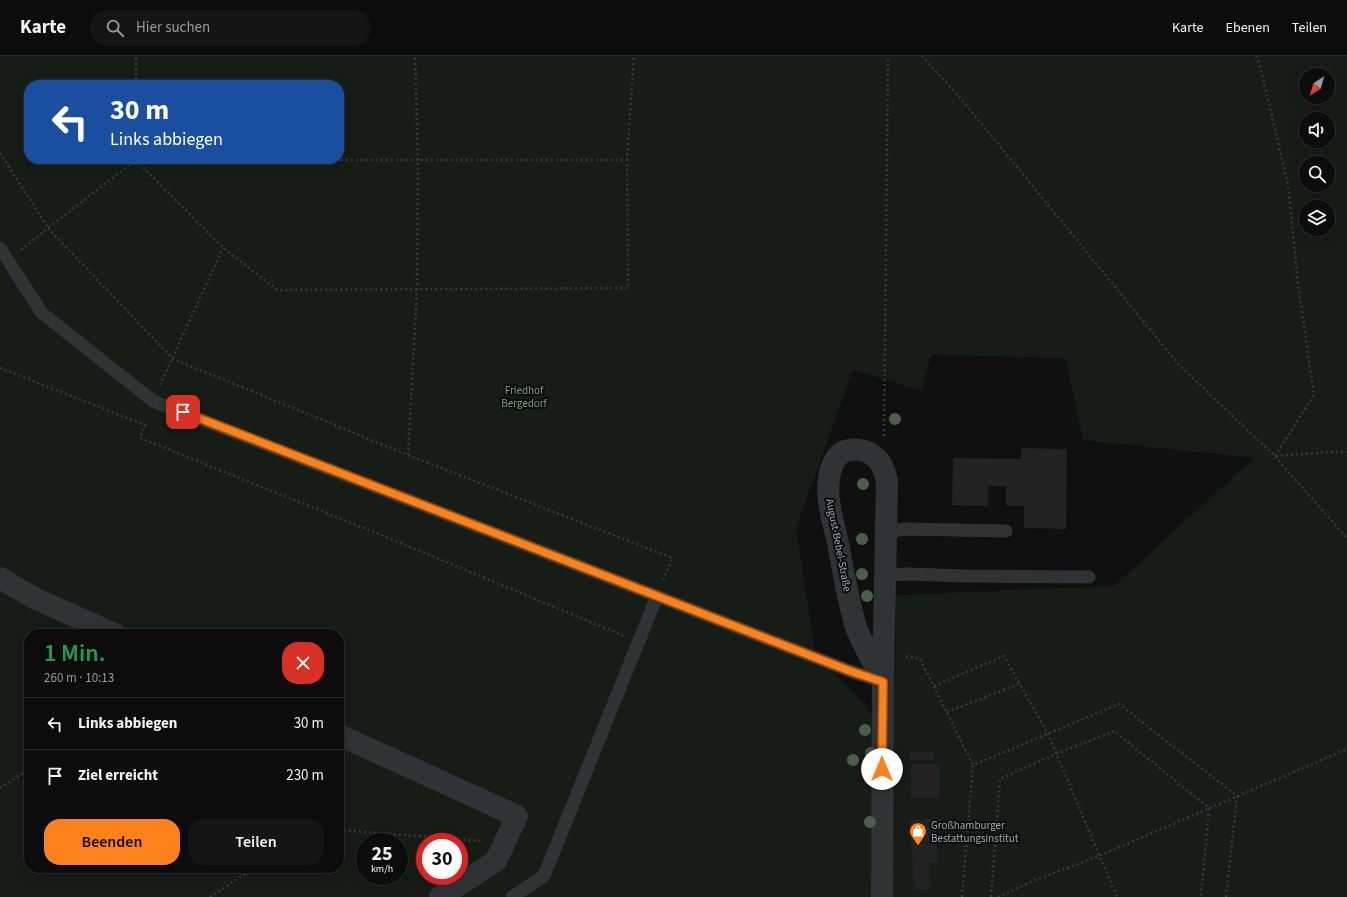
<!DOCTYPE html>
<html lang="de">
<head>
<meta charset="utf-8">
<style>
	body { margin:0; font-family:"Source Sans 3",sans-serif; background:#151516; color:#f1f3f6; height:100vh; display:flex; flex-direction:column; font-size:15px; white-space:nowrap }
	* { box-sizing:border-box; margin:0 }
	p { font-size:13px; color:#9a9b9d }
	.icon { flex:none; width:22px; height:22px; fill:none; stroke:currentColor; stroke-width:2; stroke-linecap:round; stroke-linejoin:round }
	.map { position:relative; flex:1; overflow:hidden }
	.panel { position:absolute; left:24px; top:573px; width:320px; height:244px; display:flex; flex-direction:column; background:#0c0c0d; border-radius:16px; box-shadow:0 4px 16px #0002,0 0 0 1px #2c2c2e }
	.panel>* { flex:none }
	.guide { position:absolute; left:24px; top:24px; width:320px; height:84px; border-radius:16px; box-shadow:0 4px 16px #0002,0 0 0 1px #2c2c2e; background:#1a4fa0; color:#fff; overflow:hidden }
	.needle { width:26px; rotate:217deg }
	.controls { position:absolute; left:1299px; top:12px; display:grid; gap:8px }
	.controls a { display:grid; place-items:center; width:36px; height:36px; border-radius:50%; background:#0c0c0d; box-shadow:0 4px 16px #0002,0 0 0 1px #2c2c2e; font-size:20px }
	.speed { position:absolute; left:356px; top:777px; display:flex; gap:8px; font-size:20px; font-weight:700; text-align:center }
	.speed>* { display:grid; place-content:center; width:52px; height:52px; border-radius:50%; background:#0c0c0d; box-shadow:0 4px 16px #0002,0 0 0 1px #2c2c2e; line-height:1 }
	.speed small { font-size:10px; font-weight:400 }
	.speed .limit { border:6px solid #d22; background:#fff; color:#111 }
	.pin { position:absolute; display:grid; place-items:center; width:34px; height:34px; color:#fff; margin:-17px; border-radius:8px; box-shadow:0 2px 6px #0006 }
	.me { position:absolute; width:44px; margin:-22px; rotate:0deg; stroke-linejoin:round; filter:drop-shadow(0 0 3px #0008) }
	.turn { display:flex; align-items:center; gap:14px; height:84px; padding:0 20px; font-size:18px }
	.turn .icon { width:52px; height:52px; stroke-width:2.5 }
	.turn b { display:block; font-size:28px; line-height:34px }
	.round { display:grid; place-items:center; flex:none; width:42px; height:42px; border-radius:16px; background:#151516 }
	.headline { display:flex; align-items:center; justify-content:space-between; height:68px; padding:0 20px }
	h1 { font-size:24px; font-weight:600; line-height:30px; color:#1e9e55 }
	.primary-button { display:flex; gap:8px; margin-top:auto; padding:8px 20px }
	.primary-button a { flex:1; height:46px; border-radius:16px; background:#fe821b; color:#111; font-size:16px; font-weight:600; line-height:46px; text-align:center }
	.primary-button a+a { background:#151516; color:#f1f3f6 }
	ul { padding:0; list-style:none }
	li { display:flex; align-items:center; gap:12px; height:52px; padding:0 20px; border-top:1px solid #2c2c2e }
	li div { flex:1 }
	li b { display:block; font-size:15px }
	li em { font-style:normal }
	header { display:flex; align-items:center; gap:24px; box-sizing:border-box; height:56px; padding:0 20px; background:#0c0c0d; border-bottom:1px solid #2c2c2e }
	header strong { font-size:19px }
	nav { display:flex; gap:22px; margin-inline-start:auto; font-size:14px }
	.search { width:280px; height:36px; background:#151516; display:flex; align-items:center; gap:10px; box-sizing:border-box; padding:0 14px; border-radius:16px; color:#9a9b9d; font-size:15px }
	.map>svg:first-child { display:block }
	.green { fill:#161c16; fill-rule:evenodd }
	.building { fill:#232325 }
	.lines { fill:none; stroke-linecap:round; stroke-linejoin:round }
	.path { stroke:#363a3e; stroke-width:2.5; stroke-dasharray:2 3; stroke-linecap:butt }
	.lane { stroke:#303336; stroke-width:13 }
	.street { stroke:#303336; stroke-width:22 }
	.tree { fill:#4b5f48 }
	.route-casing { stroke:#a55412; stroke-width:10 }
	.route { stroke:#fe821b; stroke-width:7 }
	.labels { text-anchor:middle; stroke-width:4; stroke-linejoin:round; paint-order:stroke }
	.park-label { font-size:11px; fill:#7ba075; stroke:#0b0b0c }
	.street-label { font-size:11px; fill:#a0aab3; stroke:#0b0b0c }
	.poi-label { font-size:11px; fill:#a0aab3; stroke:#0b0b0c; text-anchor:start }
</style>
</head>
<body>
<header>
<strong>Karte</strong>
<div class="search"><svg class="icon" aria-label="search" viewBox="0 0 24 24"><circle cx="10" cy="10" r="6"/><path d="M15 15l6 6"/></svg>Hier suchen</div>
<nav><a>Karte</a><a>Ebenen</a><a>Teilen</a></nav>
</header>
<div class="map">
<svg width="1347" height="841" viewBox="0 0 1347 841">
	<rect width="100%" height="100%" fill="#101011"/>
	<path class="green" d="M 0,0 L 1347,0 L 1347,841 L 892,841 L 893,652 L 896,598 L 896,539 L 1114,530 L 1254,402 L 1083,384 L 1066,303 L 932,298 L 921,335 L 853,314 L 796,472 L 816,601 C 838,618 858,638 873,661 L 871,841 L 0,841 ZM 1306,19 L 1328,19 L 1328,41 L 1306,41 ZM 29,29 L 339,29 L 339,103 L 29,103 ZM 1306,63 L 1328,63 L 1328,85 L 1306,85 ZM 1306,107 L 1328,107 L 1328,129 L 1306,129 ZM 1306,151 L 1328,151 L 1328,173 L 1306,173 ZM 29,578 L 339,578 L 339,812 L 29,812 ZM 365,786 L 399,786 L 399,820 L 365,820 ZM 425,786 L 459,786 L 459,820 L 425,820 Z"/>
	<g class="building">
		<path d="M 1021,392 L 1067,393 L 1066,473 L 1024,472 L 1024,450 L 1006,450 L 1006,430 L 988,430 L 988,450 L 952,449 L 953,402 L 1021,403 Z"/>
		<rect x="910" y="696" width="24" height="8"/>
		<rect x="911" y="708" width="28" height="34"/>
		<path d="M 941,763 L 941,775 L 936,775 L 938,807 L 929,807 L 930,833 L 914,834 L 910,764 Z"/>
	</g>
	<g class="lines">
		<g class="path">
			<path d="M 922,0 L 962,44 L 1180,310 L 1275,400 L 1283,410 L 1347,482"/>
			<path d="M 1256,0 L 1260,9 L 1288,129 L 1298,228 L 1314,339 L 1275,400"/>
			<path d="M 136,29 L 136,0"/>
			<path d="M 0,97 L 48,172 L 136,104 L 627,104 L 628,232 L 278,234 L 223,192 L 136,104 L 136,103"/>
			<path d="M 627,104 L 634,0"/>
			<path d="M 21,194 L 48,172 L 173,303 L 408,399 L 417,233 L 418,104 L 415,0"/>
			<path d="M 0,312 L 145,369 L 140,382 L 391,483 L 624,580"/>
			<path d="M 160,329 L 223,192"/>
			<path d="M 884,380 L 888,0"/>
			<path d="M 408,399 L 672,502 L 663,525"/>
			<path d="M 1276,400 L 1330,396 L 1347,396"/>
			<path d="M 906,600 L 920,603 L 973,709"/>
			<path d="M 934,630 L 1004,600 L 1048,678 L 1117,841"/>
			<path d="M 947,656 L 1019,628"/>
			<path d="M 0,732 L 29,713"/>
			<path d="M 339,774 L 482,785"/>
			<path d="M 210,841 L 254,812"/>
			<path d="M 962,841 L 973,709 L 1119,648 L 1237,740 L 1226,841"/>
			<path d="M 991,841 L 1000,723 L 1056,698 L 1114,675 L 1209,752 L 1201,841"/>
			<path d="M 998,841 L 1033,825 L 1099,800 L 1347,693"/>
		</g>
		<g class="lane">
			<path d="M 0,192 L 42,257 L 153,345 L 850,615 L 883,626"/>
			<path d="M 887,476 L 906,473 L 1006,475"/>
			<path d="M 885,519 L 907,518 L 966,520 L 1089,521"/>
			<path d="M 512,841 L 544,820 L 657,540"/>
		</g>
		<g class="street">
			<path d="M 0,522 L 34,542 L 115,578"/>
			<path d="M 339,679 L 517,760 L 496,805 L 440,841"/>
			<path d="M 882,841 L 883,626 L 887,425 C 885,417 882,406 875,401 C 864,391 843,390 835,404 C 829,414 827,431 829,443 C 830,458 835,473 838,487 C 843,515 848,544 856,571 C 862,587 875,609 883,626"/>
		</g>
	</g>
	<g class="tree">
		<circle cx="895" cy="363" r="6"/>
		<circle cx="863" cy="428" r="6"/>
		<circle cx="862" cy="483" r="6"/>
		<circle cx="862" cy="518" r="6"/>
		<circle cx="867" cy="540" r="6"/>
		<circle cx="865" cy="674" r="6"/>
		<circle cx="871" cy="697" r="6"/>
		<circle cx="853" cy="704" r="6"/>
		<circle cx="870" cy="766" r="6"/>
	</g>
	<g class="lines">
		<g class="route-casing">
			<path id="route" d="M 183,356 L 850,615 L 883,626 L 882,713"/>
		</g>
		<use href="#route" class="route"/>
	</g>
	<defs>
		<g id="shop-pin" transform="scale(0.9)"><path d="M0 17L-7.5 6A9.5 9.5 0 1 1 7.5 6Z" fill="#fe821b" stroke="#0b0b0c"/><path d="M-5-2.5h2.3a2.7 3.5 0 0 1 5.4 0H5L5.5 6h-11ZM-1.5-2.5h3a1.5 2.3 0 0 0-3 0Z" fill="#fff"/></g>
	</defs>
	<g fill-rule="evenodd">
		<use href="#shop-pin" x="918" y="775"/>
	</g>
	<g class="labels">
		<g class="park-label">
			<text x="524" y="338">Friedhof<tspan x="524" dy="13">Bergedorf</tspan></text>
		</g>
		<g class="street-label">
			<text transform="translate(839 489) rotate(79)" y="4">August-Bebel-Straße</text>
		</g>
		<g class="poi-label">
			<text x="931" y="773">Großhamburger<tspan x="931" dy="13">Bestattungsinstitut</tspan></text>
		</g>
	</g>
</svg>
<div class="controls">
<a><svg class="needle" viewBox="-14 -14 28 28"><path d="M0-13l5 13h-10z" fill="#e53935"/><path d="M0 13l5-13h-10z" fill="#9a9b9d"/></svg></a>
<a><svg class="icon" aria-label="sound" viewBox="0 0 24 24"><path d="M4 9h4l5-4v14l-5-4H4zM17 9q2 3 0 6"/></svg></a>
<a><svg class="icon" aria-label="search" viewBox="0 0 24 24"><circle cx="10" cy="10" r="6"/><path d="M15 15l6 6"/></svg></a>
<a><svg class="icon" aria-label="layers" viewBox="0 0 24 24"><path d="M12 4l9 5-9 5-9-5zM3 14l9 5 9-5"/></svg></a>
</div>
<div class="speed"><div>25<small>km/h</small></div><div class="limit">30</div></div>
<div class="pin" style="left:183px;top:356px;background:#d93025"><svg class="icon" aria-label="arrive" viewBox="0 0 24 24"><path d="M6 21V4h12l-3 4 3 4H6"/></svg></div>
<svg class="me" style="left:882px;top:713px" viewBox="-20 -20 40 40"><circle r="19" fill="#fff"/><path d="M0-13L10 11 0 6-10 11z" fill="#fe821b"/></svg>
<div class="guide">
<div class="turn"><svg class="icon" aria-label="left" viewBox="0 0 24 24"><path d="M17 20v-9H6M10 6l-5 5 5 5"/></svg><div><b>30 m</b>Links abbiegen</div></div>
</div>
<section class="panel">
<div class="headline"><div><h1>1 Min.</h1><p>260 m · 10:13</p></div><a class="round" style="background:#d93025;color:#fff"><svg class="icon" aria-label="close" viewBox="0 0 24 24"><path d="M6 6l12 12M18 6L6 18"/></svg></a></div>
<ul>
<li><svg class="icon" aria-label="left" viewBox="0 0 24 24"><path d="M17 20v-9H6M10 6l-5 5 5 5"/></svg><div><b>Links abbiegen</b></div><em>30 m</em></li>
<li><svg class="icon" aria-label="arrive" viewBox="0 0 24 24"><path d="M6 21V4h12l-3 4 3 4H6"/></svg><div><b>Ziel erreicht</b></div><em>230 m</em></li>
</ul>
<div class="primary-button"><a>Beenden</a><a>Teilen</a></div>
</section>
</div>
</body>
</html>
